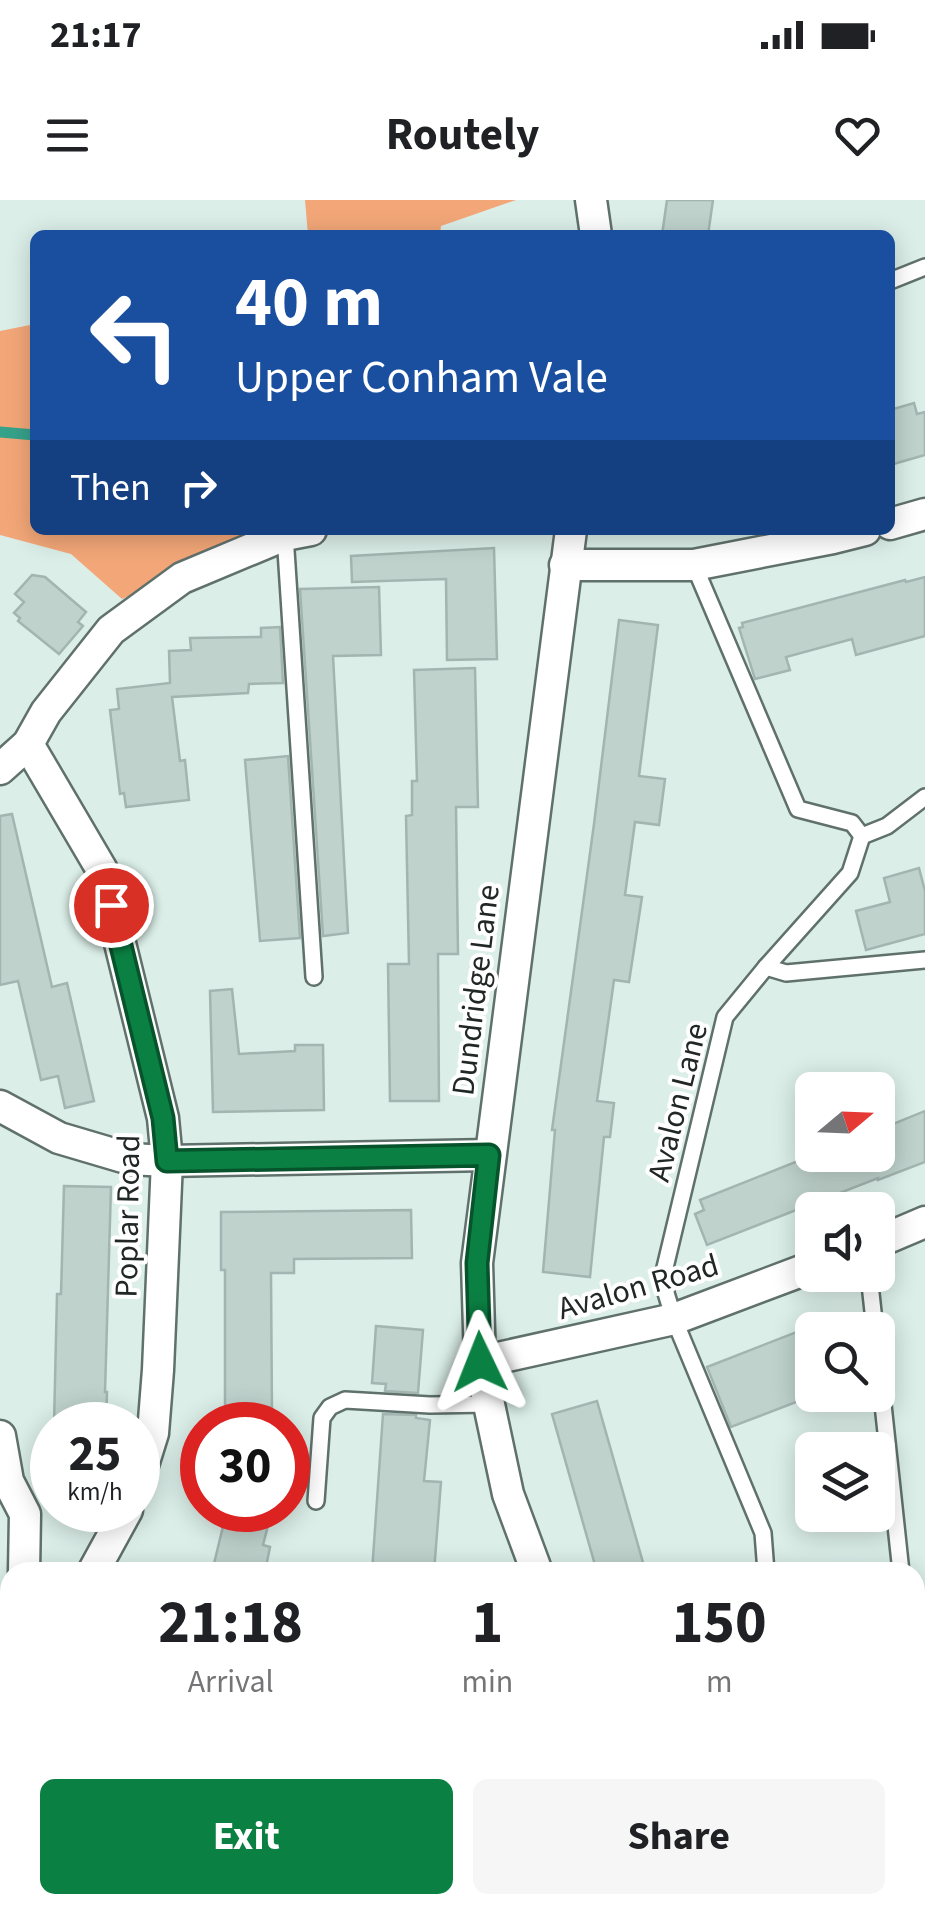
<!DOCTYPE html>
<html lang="en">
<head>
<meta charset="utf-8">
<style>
	body { margin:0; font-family:"Source Sans 3",sans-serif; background:#f6f6f6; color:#202124; height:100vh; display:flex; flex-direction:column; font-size:38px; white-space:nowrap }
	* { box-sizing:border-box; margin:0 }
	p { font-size:32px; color:#757577 }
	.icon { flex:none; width:55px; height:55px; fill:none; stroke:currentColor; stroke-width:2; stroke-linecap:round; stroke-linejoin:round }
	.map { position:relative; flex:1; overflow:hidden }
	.panel { position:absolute; left:0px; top:1362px; width:925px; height:352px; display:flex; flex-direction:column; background:#fff; border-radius:30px 30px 0 0; box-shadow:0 5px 25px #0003 }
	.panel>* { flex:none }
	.guide { position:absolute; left:30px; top:30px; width:865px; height:305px; border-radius:15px; box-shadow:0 5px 25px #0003; background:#1a4fa0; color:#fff; overflow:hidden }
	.needle { width:65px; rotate:71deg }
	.fabs { position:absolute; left:795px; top:872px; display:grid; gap:20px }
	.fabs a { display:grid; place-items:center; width:100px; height:100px; border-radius:15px; background:#fff; box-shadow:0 5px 25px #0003; font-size:50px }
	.speed { position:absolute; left:30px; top:1202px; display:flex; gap:20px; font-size:50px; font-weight:700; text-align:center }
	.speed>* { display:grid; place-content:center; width:130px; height:130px; border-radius:50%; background:#fff; box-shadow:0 5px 25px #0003; line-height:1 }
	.speed small { font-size:25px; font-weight:400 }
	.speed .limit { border:15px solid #d22; background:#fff; color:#111 }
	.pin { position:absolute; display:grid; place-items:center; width:85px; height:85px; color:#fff; margin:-42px; border:5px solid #fff; border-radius:50%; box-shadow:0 2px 10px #0007 }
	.me { position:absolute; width:110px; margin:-55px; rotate:358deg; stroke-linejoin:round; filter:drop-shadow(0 0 8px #0008) }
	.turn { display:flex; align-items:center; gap:35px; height:210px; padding:0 40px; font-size:45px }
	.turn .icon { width:130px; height:130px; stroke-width:2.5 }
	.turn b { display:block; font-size:70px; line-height:85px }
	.then { display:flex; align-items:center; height:95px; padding:0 40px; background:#0003; gap:20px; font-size:38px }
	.eta { display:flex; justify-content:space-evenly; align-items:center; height:170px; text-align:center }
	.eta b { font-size:60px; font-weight:700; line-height:70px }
	.action { display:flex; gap:20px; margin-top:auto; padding:20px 40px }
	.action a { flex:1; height:115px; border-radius:15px; background:#0b8043; color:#fff; font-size:40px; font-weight:700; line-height:115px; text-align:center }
	.action a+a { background:#f6f6f6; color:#202124 }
	.status { display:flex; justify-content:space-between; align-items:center; height:70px; padding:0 50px; background:#fff; direction:ltr }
	.status svg { height:28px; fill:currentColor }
	header { display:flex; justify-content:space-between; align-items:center; height:130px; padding:0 40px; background:#fff; font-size:45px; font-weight:700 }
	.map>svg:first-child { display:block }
	.green { fill:#f3a778 }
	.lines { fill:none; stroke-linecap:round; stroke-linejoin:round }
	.stream { stroke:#36a28a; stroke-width:11 }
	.building { fill:#bfd2cc; stroke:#a3b5b0; stroke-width:2.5 }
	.service-casing { stroke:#60716c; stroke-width:20 }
	.minor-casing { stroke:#60716c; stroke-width:35 }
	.service { stroke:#fff; stroke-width:15 }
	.minor { stroke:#fff; stroke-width:30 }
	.route-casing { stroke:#07532c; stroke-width:25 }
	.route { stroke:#0b8043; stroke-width:18 }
	.labels { text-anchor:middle; stroke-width:8; stroke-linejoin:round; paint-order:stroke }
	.street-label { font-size:32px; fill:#202725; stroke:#fff }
</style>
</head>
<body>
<div class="status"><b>21:17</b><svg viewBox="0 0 49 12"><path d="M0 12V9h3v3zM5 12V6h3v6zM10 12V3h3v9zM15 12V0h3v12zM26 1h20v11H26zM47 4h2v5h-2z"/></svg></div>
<header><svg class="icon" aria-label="menu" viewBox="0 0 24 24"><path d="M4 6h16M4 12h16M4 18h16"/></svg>Routely<svg class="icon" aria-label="heart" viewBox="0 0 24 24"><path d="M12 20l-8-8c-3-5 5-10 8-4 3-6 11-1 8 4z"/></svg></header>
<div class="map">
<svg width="925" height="1713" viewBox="0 0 925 1713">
	<rect width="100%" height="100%" fill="#dbeee8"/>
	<g class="green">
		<path d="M 305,0 L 516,0 L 441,26 L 440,35 L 308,35 Z"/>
		<path d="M 35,124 L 35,330 L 287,330 L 227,352 L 122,399 L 71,354 L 0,335 L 0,131 Z"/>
	</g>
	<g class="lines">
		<path class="stream" d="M 0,232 L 35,235"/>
	</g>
	<g class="building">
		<path d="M 667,0 L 713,0 L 708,35 L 662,35 Z"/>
		<path d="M 914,203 L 917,214 L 925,212 L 925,255 L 890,265 L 890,210 Z"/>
		<path d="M 494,348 L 497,459 L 447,460 L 446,379 L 352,382 L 351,356 Z"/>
		<path d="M 32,375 L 45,377 L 86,412 L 78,422 L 83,426 L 59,454 L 18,421 L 20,418 L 14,413 L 24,402 L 15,394 Z"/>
		<path d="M 925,377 L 925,436 L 856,455 L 852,439 L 786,457 L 790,470 L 755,479 L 739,428 L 743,427 L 742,423 L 905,380 L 906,382 Z"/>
		<path d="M 379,387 L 381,455 L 333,456 L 348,733 L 323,736 L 300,389 Z"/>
		<path d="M 619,420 L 658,425 L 639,576 L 665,579 L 659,625 L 635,622 L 625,695 L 642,697 L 629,782 L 614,780 L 602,866 L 597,901 L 614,903 L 610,937 L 604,937 L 590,1077 L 543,1072 L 555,930 L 552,930 L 594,624 Z"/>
		<path d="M 280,427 L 283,483 L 249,484 L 248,493 L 172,497 L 180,561 L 185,560 L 189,600 L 126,607 L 124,593 L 120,594 L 110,510 L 119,509 L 117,489 L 170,483 L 169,451 L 191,450 L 190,438 L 261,437 L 261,428 Z"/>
		<path d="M 475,468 L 478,607 L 456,607 L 458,754 L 438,754 L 439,901 L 390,901 L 388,764 L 409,764 L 406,616 L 412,615 L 412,581 L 417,581 L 414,470 Z"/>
		<path d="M 288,556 L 300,738 L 260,741 L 245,560 Z"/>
		<path d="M 12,614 L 52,787 L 67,783 L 94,901 L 65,908 L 58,876 L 41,880 L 18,781 L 0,785 L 0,616 Z"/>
		<path d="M 919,668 L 925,691 L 925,734 L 866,750 L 856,711 L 890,702 L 884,678 Z"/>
		<path d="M 232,789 L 239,854 L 295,851 L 295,845 L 323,845 L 324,910 L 213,912 L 210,791 Z"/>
		<path d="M 925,911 L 925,962 L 878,980 L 878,978 L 707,1045 L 695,1014 L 704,1010 L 700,1000 L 813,955 L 878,955 L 878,930 Z"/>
		<path d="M 64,986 L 111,987 L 105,1192 L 107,1192 L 106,1225 L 54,1225 L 57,1094 L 61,1094 Z"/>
		<path d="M 411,1010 L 412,1058 L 294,1059 L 294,1073 L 271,1073 L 272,1213 L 225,1213 L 225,1070 L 221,1070 L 221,1012 Z"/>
		<path d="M 376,1126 L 423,1130 L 418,1193 L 385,1191 L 386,1184 L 372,1183 Z"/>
		<path d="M 812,1126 L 812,1196 L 731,1227 L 707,1167 Z"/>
		<path d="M 597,1201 L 644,1366 L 620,1372 L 597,1372 L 552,1214 Z"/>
		<path d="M 383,1214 L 416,1215 L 416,1218 L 430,1220 L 424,1281 L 441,1282 L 434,1372 L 372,1372 Z"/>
		<path d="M 227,1310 L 272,1310 L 263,1345 L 270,1347 L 265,1372 L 212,1372 Z"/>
	</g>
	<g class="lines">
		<g class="service-casing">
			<g id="service">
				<path d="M 890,81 L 925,67"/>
				<path d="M 285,335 L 314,777"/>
				<path d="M 694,365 L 798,609 L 852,623 L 862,636"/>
				<path d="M 766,767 L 786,773 L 925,760"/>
				<path d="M 869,1075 L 875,1130"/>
				<path d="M 878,1158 L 901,1372"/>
				<path d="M 316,1301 L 322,1218 L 330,1207 L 345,1200 L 430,1205 L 489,1204"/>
				<path d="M 766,1372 L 763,1333 L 674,1119 L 662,1080 L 725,817 L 766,767 L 850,673 L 862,636 L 887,626 L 925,597"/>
				<path d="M 915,1508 L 925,1601"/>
			</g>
		</g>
		<g class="minor-casing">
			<g id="minor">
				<path d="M 591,0 L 596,35"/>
				<path d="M 890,324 L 925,314"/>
				<path d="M 565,365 L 694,365 L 833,338 L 865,330"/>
				<path d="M 28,544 L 102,670 L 163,918 L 167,961 L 158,1170 L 153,1233 L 138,1281"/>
				<path d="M 0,569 L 28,544 L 46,512 L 111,430 L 182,378 L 285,335 L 311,330"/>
				<path d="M 0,906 L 59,938 L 130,959 L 167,961 L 489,955"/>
				<path d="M 878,1042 L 925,1022"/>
				<path d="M 480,1162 L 674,1119 L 812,1067"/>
				<path d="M 0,1236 L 8,1281 L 25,1314 L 24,1372"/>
				<path d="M 93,1372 L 127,1310"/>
				<path d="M 537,1372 L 508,1294 L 480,1162 L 477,1063 L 571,330"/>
				<path d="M 1,1578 L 10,1566"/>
				<path d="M 371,1705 L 385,1713"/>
				<path d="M 702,1705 L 708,1713"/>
				<path d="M 528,1713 L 540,1705"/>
			</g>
		</g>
		<use href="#service" class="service"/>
		<use href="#minor" class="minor"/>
	</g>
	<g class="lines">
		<g class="route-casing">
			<path id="route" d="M 111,705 L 163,918 L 167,961 L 489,955 L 477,1063 L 480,1162"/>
		</g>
		<use href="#route" class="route"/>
	</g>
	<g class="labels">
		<g class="street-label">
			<text transform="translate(475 790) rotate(-83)" y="11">Dundridge Lane</text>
			<text transform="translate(677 902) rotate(-76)" y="11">Avalon Lane</text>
			<text transform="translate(127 1016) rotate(-89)" y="11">Poplar Road</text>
			<text transform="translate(638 1086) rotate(-16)" y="11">Avalon Road</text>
		</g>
	</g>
</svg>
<div class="fabs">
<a><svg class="needle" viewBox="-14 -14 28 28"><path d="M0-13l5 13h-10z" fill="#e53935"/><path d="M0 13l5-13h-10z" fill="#757577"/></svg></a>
<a><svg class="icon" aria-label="sound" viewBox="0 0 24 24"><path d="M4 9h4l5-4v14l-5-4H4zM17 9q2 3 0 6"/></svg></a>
<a><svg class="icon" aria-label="search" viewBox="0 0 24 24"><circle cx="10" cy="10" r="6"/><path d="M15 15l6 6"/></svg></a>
<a><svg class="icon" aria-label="layers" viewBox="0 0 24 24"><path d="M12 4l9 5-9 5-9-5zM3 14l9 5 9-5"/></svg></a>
</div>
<div class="speed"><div>25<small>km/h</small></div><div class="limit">30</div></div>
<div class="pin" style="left:111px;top:705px;background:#d93025"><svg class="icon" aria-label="arrive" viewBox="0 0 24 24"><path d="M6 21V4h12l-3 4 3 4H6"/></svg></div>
<svg class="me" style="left:480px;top:1162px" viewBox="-20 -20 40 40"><path d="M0-17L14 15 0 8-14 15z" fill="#0b8043" stroke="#fff" stroke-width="4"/></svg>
<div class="guide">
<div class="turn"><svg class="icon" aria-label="left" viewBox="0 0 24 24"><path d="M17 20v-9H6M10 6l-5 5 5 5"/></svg><div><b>40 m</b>Upper Conham Vale</div></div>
<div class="then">Then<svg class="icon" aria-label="right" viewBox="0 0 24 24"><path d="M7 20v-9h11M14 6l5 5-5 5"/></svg></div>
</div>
<section class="panel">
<div class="eta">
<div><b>21:18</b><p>Arrival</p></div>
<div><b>1</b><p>min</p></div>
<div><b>150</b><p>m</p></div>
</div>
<div class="action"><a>Exit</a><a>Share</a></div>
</section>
</div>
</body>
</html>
